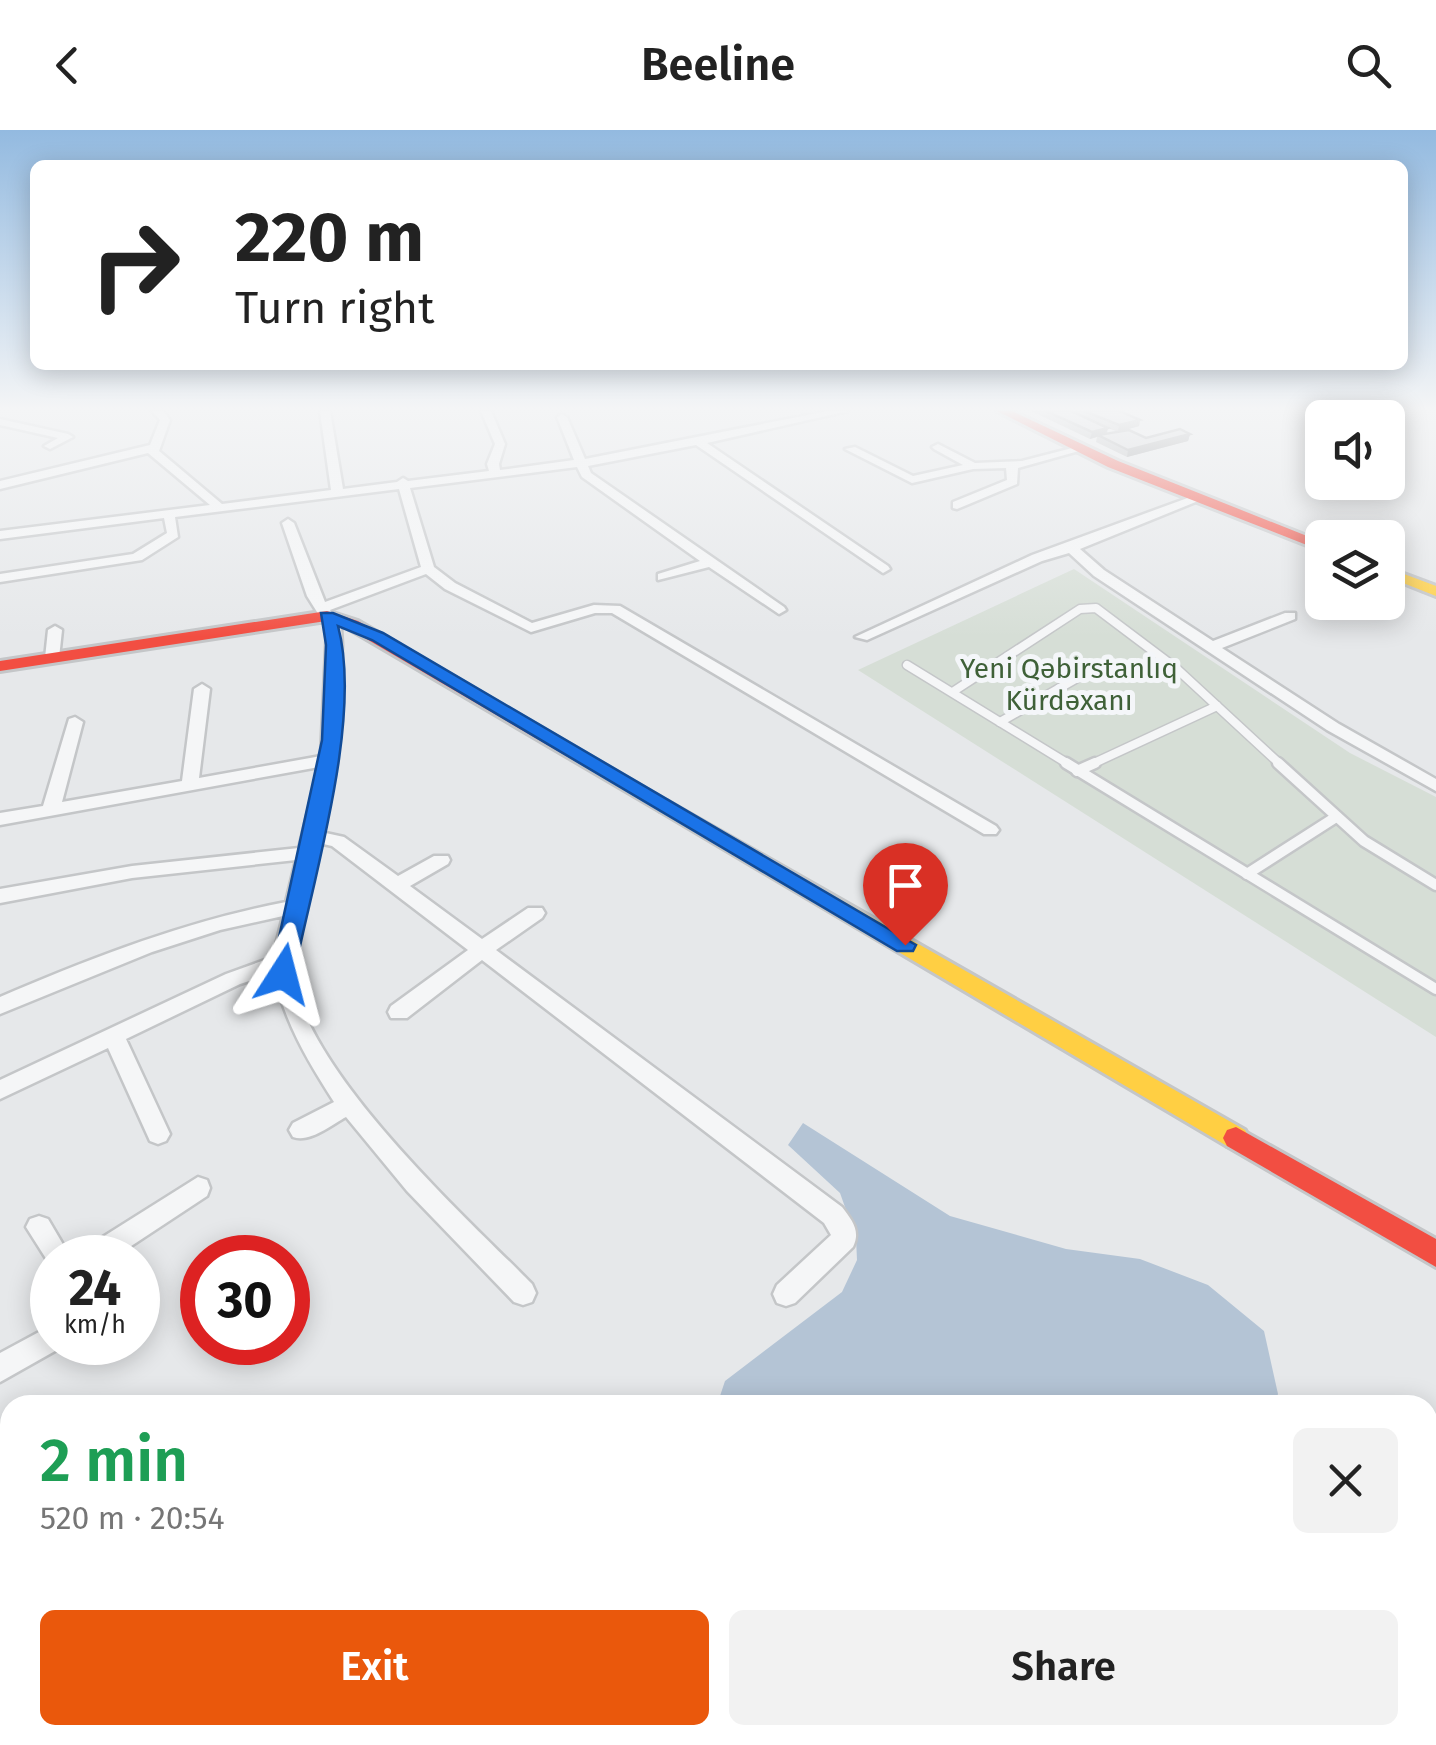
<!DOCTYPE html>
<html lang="en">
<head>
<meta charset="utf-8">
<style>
	body { margin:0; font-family:"Fira Sans",sans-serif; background:#f2f2f2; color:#222; height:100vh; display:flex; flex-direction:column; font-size:38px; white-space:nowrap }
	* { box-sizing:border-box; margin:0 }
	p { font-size:32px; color:#767676 }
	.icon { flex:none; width:55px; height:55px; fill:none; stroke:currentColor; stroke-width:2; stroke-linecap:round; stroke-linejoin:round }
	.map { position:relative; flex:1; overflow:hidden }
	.sheet { position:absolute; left:0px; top:1265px; width:1438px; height:350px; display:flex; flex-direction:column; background:#fff; border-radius:30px 30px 0 0; box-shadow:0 5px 25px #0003 }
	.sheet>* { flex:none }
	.banner { position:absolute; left:30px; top:30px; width:1378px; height:210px; border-radius:15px; box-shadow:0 5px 25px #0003; background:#fff; color:#222; overflow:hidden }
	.controls { position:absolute; left:1305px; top:270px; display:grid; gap:20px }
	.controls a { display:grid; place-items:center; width:100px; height:100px; border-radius:15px; background:#fff; box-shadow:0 5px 25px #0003; font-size:50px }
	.speed { position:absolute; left:30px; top:1105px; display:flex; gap:20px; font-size:50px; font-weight:700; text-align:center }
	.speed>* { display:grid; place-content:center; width:130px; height:130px; border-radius:50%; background:#fff; box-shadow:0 5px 25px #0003; line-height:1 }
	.speed small { font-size:25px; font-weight:400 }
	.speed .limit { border:15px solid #d22; background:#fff; color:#111 }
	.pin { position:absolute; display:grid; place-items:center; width:85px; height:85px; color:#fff; margin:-102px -42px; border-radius:50% 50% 50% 0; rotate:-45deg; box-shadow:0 0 10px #0007 }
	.pin .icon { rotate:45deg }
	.me { position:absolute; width:110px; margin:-55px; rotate:9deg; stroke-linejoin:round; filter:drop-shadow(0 0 8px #0008) }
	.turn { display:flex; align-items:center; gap:35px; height:210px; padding:0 40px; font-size:45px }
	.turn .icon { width:130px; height:130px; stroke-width:2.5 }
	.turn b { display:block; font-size:70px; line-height:85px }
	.round { display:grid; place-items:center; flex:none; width:105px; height:105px; border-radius:15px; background:#f2f2f2 }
	.summary { display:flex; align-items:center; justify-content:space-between; height:170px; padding:0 40px }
	h1 { font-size:60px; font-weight:600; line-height:75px; color:#1e9e55 }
	.primary-button { display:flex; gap:20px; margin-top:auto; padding:20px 40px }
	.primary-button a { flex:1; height:115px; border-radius:15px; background:#ea580c; color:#fff; font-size:40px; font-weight:600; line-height:115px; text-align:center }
	.primary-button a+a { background:#f2f2f2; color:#222 }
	header { display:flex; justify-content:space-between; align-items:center; height:130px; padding:0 40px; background:#fff; font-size:45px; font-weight:600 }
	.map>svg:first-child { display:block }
	.green { fill:#d6ded6 }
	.water { fill:#b4c4d5 }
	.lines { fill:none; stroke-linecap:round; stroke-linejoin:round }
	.lane-far1-casing { stroke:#c4c6c8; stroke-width:11 }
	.lane-casing { stroke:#c4c6c8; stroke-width:15 }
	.street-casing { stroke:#c4c6c8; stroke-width:5 }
	.slow-casing { stroke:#c4c6c8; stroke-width:6 }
	.jam-casing { stroke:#c4c6c8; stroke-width:6 }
	.lane-far1 { stroke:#f5f6f7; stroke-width:8 }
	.lane { stroke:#f5f6f7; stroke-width:10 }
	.street { fill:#f5f6f7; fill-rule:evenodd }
	.slow { fill:#ffcf43; fill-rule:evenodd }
	.jam { fill:#f24e42; fill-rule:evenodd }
	.wall { fill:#b1b3b5 }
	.shaded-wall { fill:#909294 }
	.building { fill:#ced0d3; stroke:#909294; stroke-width:2.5 }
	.route { fill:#1a73e8; stroke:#114b97; stroke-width:2.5 }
	.labels { text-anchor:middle; stroke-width:10; stroke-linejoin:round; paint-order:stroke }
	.far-park-label { font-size:28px; fill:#3f6138; stroke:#f4f6f9 }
</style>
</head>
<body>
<header><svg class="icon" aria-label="back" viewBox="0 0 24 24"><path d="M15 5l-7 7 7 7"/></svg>Beeline<svg class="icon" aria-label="search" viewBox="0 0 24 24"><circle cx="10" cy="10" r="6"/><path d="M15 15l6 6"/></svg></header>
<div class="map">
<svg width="1436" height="1615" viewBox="0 0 1436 1615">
	<rect width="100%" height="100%" fill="#e6e8ea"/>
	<path class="green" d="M 1074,439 L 1350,623 L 1436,667 L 1436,907 L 858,540 Z"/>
	<g class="water">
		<path d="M 803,993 L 950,1086 L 1066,1119 L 1140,1129 L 1208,1155 L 1264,1201 L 1278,1264 L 1274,1275 L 717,1275 L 725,1251 L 842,1162 L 857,1130 L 856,1108 L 840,1063 L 788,1015 Z"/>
		<path d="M 952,1605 L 1200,1605 L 1182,1615 L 960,1615 Z"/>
	</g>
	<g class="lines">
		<g class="lane-far1-casing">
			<g id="lane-far1">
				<path d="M 907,535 L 1070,635"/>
				<path d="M 954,561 L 1080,479 L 1096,478 L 1177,539 L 1281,635"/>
				<path d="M 1000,592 L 1093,539"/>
				<path d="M 1090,635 L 1217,576"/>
			</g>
		</g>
		<g class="lane-casing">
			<g id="lane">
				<path d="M 1066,633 L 1436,859"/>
				<path d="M 1278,633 L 1364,711 L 1436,755"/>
				<path d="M 1077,641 L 1095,633"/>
				<path d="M 1247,744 L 1336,687"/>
			</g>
		</g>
		<g class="street-casing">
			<g id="street">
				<path d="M 152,281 L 163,281 L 170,290 L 159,321 L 222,374 L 331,360 L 320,281 L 330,281 L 343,359 L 397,352 L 403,348 L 408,351 L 489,341 L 487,334 L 495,314 L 481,281 L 491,281 L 505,314 L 499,334 L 500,340 L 574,330 L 557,287 L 562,284 L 567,287 L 585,329 L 828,281 L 848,281 L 707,313 L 888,436 L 890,439 L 883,443 L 696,315 L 588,336 L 591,343 L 784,477 L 786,480 L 779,484 L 709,437 L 658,450 L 658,444 L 700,431 L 582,347 L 577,337 L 410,358 L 434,437 L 455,453 L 532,493 L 594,475 L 620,476 L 996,696 L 999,700 L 996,704 L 984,704 L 612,483 L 595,483 L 531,502 L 445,459 L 426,444 L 330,480 L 341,498 L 342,515 L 337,630 L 321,702 L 344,707 L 398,746 L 434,726 L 448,726 L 450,730 L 448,734 L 410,756 L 482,809 L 528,778 L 542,778 L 545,783 L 542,788 L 496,820 L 842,1077 C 852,1090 861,1101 853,1117 L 795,1173 L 786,1176 L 777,1173 L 773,1164 L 777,1155 L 831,1105 L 824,1093 L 482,830 L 407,888 L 391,888 L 388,882 L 391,876 L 468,820 L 332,716 L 319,713 C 313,739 307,767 301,795 C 298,806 292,820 292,832 C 293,931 465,1086 532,1154 L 536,1163 L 532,1172 L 523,1175 L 514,1172 L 407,1061 L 346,987 C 331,995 310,1013 293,1007 L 289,1000 L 293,993 L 334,972 C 307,930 284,891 274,843 L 240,854 L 126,909 L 170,1004 L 166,1011 L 158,1014 L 150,1011 L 108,918 L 0,969 L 0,950 L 226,844 L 273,827 L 283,786 L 220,800 L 152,822 L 0,884 L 0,867 C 93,827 187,791 286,772 L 296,730 L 132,748 L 0,773 L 0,759 L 132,736 L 299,718 L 319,637 L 0,695 L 0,683 L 43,676 L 69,589 L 75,587 L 83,592 L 62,672 L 182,651 L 194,559 L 202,554 L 210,559 L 199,648 L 321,626 L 327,498 L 307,466 L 282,393 L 288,389 L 294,393 L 325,472 L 421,437 L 399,359 L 175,387 L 178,407 L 142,430 L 0,452 L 0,444 L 133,424 L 167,403 L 164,388 L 0,409 L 0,401 L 210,375 L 148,323 L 0,359 L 0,351 L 150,315 L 160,290 Z"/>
				<path d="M 0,289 L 68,304 L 73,307 L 50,319 L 44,316 L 58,308 L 0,295 Z"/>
				<path d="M 938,314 L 975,333 L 1022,331 L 1080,316 L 1086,319 L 1018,338 L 1017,354 L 957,379 L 953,378 L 953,372 L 1007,350 L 1006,338 L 973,339 L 912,353 L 845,319 L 855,317 L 913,346 L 963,335 L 934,319 L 932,317 Z"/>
				<path d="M 1193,366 L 1203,369 L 1080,419 L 1104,440 L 1213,511 L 1285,483 L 1295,483 L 1295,489 L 1222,518 L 1339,594 L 1436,649 L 1436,661 L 1327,600 L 1094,446 L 1069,423 L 1042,431 L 867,510 L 855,507 L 1032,425 Z"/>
				<path d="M 55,496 L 62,500 L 59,528 L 52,532 L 45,528 L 48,500 Z"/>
				<path d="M 198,1047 L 207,1050 L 210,1058 L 207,1066 L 113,1128 L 78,1128 L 82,1120 Z"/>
				<path d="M 39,1086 L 48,1089 L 71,1128 L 52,1128 L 52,1138 L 26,1097 L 30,1089 Z"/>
				<path d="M 52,1195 L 52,1212 L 64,1212 L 62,1217 L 0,1252 L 0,1223 Z"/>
				<path d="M 1428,1514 L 1436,1518 L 1436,1554 L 1428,1550 Z"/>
				<path d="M 0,1578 L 10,1582 L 10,1605 L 22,1605 L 26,1615 L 0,1615 Z"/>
				<path d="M 297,1605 L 333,1605 L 337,1615 L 301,1615 Z"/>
			</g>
		</g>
		<g class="slow-casing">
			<g id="slow">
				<path d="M 1388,438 L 1436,456 L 1436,466 L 1388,447 Z"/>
				<path d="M 667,671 L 1245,1000 L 1249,1008 L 1245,1016 L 1236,1019 L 1227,1016 L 660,681 L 657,677 L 660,673 Z"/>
			</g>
		</g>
		<g class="jam-casing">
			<g id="jam">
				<path d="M 997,281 L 1012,281 L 1118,331 L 1322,412 L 1322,421 L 1108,337 Z"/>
				<path d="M 327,481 L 358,491 L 677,677 L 674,681 L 660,681 L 346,497 L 326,491 L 0,541 L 0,531 Z"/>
				<path d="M 1236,997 L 1436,1109 L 1436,1137 L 1227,1016 L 1223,1008 L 1227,1000 Z"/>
			</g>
		</g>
		<use href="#lane-far1" class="lane-far1"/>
		<use href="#lane" class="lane"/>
		<use href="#street" class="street"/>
		<use href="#slow" class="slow"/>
		<use href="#jam" class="jam"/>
	</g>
	<path class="wall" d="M 1031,281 L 1124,281 L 1124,283 L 1140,290 L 1139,296 L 1118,302 L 1108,298 L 1107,304 L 1146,308 L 1190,304 L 1188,311 L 1127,327 L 1096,312 L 1097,307 L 1090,309 Z"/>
	<g class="shaded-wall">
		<path d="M 1140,290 L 1139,296 L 1118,302 L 1119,295 Z"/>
		<path d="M 1108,298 L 1106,304 L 1090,309 L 1092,302 Z"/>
		<path d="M 1190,304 L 1188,311 L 1127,327 L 1128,320 Z"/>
	</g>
	<g class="building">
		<path d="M 1046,281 L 1071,281 L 1108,298 L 1092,302 Z"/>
		<path d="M 1084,281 L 1120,281 L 1140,290 L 1119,295 Z"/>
		<path d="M 1180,299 L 1190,304 L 1128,320 L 1098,305 L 1129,300 L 1146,308 Z"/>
	</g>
	<linearGradient id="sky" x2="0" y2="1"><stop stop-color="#93bae0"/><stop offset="0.55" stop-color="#f4f5f6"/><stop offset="1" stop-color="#f4f5f6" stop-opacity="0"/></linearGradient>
	<rect width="1436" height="507" fill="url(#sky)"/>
	<path class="route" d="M 321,483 L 333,483 L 383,503 L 916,815 L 913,821 L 897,821 L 372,510 L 338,496 C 363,588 313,749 294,844 L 283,852 L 274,850 L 271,844 L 322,610 L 326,515 Z"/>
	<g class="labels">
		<g class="far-park-label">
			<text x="1069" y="548">Yeni Qəbirstanlıq<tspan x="1069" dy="32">Kürdəxanı</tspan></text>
		</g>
	</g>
</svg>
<div class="controls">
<a><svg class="icon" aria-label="sound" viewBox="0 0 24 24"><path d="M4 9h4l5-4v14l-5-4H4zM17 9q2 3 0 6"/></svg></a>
<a><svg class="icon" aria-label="layers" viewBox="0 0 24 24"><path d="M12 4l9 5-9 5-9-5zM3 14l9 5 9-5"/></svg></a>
</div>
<div class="speed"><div>24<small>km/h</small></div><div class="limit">30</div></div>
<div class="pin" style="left:905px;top:815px;background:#d93025"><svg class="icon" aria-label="arrive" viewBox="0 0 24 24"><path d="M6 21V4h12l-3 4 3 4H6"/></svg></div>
<svg class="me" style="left:283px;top:844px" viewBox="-20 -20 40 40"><path d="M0-17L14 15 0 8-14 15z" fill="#1a73e8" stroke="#fff" stroke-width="4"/></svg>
<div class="banner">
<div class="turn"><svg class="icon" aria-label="right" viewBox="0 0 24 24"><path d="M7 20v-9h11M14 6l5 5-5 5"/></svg><div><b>220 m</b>Turn right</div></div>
</div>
<section class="sheet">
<div class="summary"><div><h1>2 min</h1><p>520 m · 20:54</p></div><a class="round"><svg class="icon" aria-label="close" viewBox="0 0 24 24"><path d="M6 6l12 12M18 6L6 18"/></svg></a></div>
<div class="primary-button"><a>Exit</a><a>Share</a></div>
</section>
</div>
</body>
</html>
